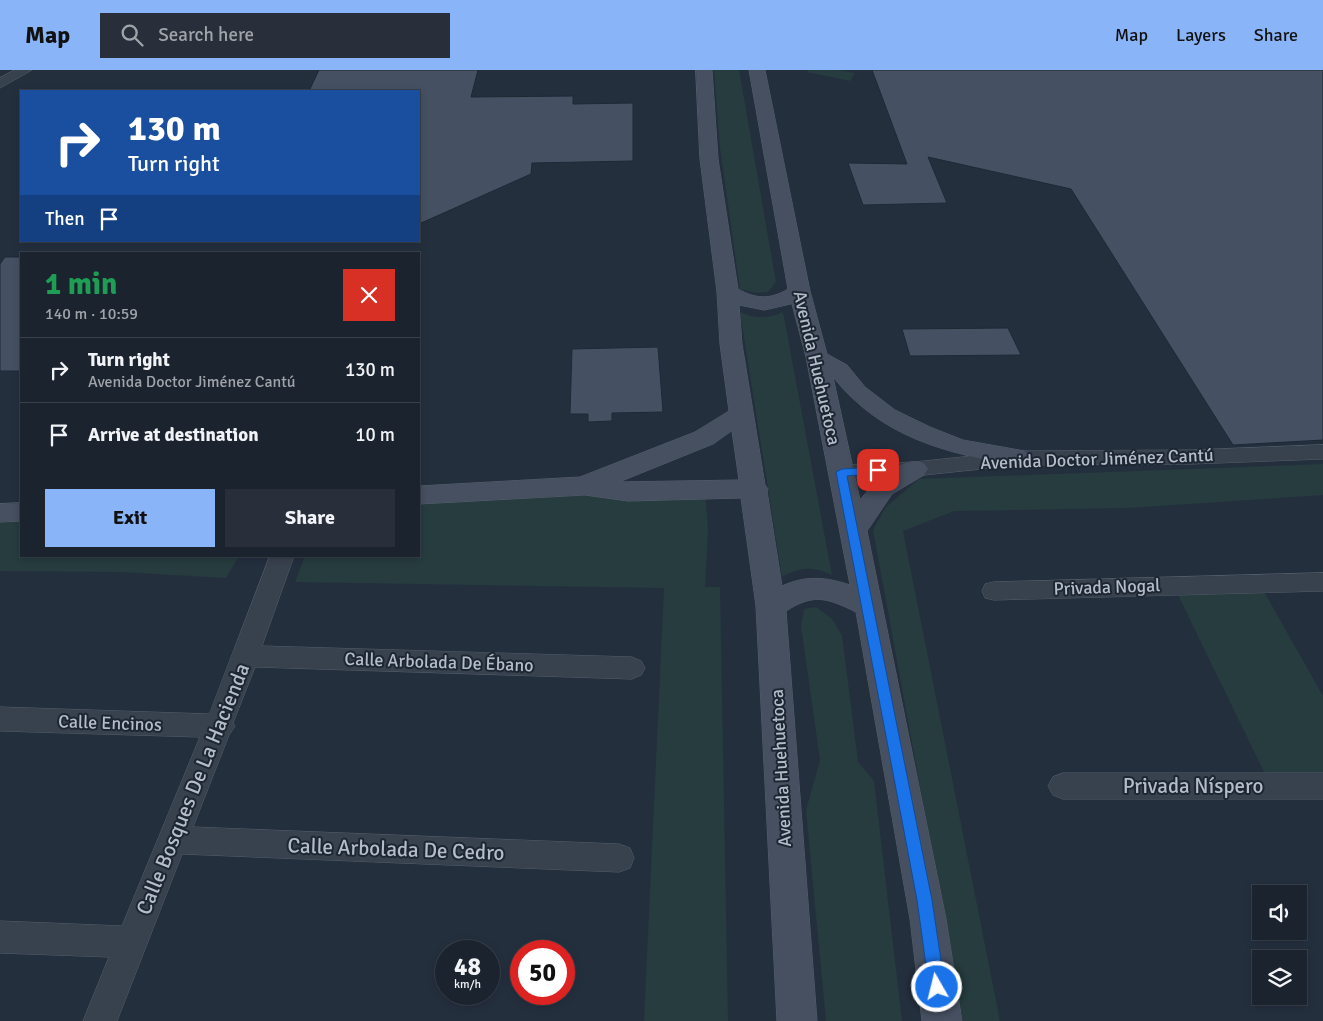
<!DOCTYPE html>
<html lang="en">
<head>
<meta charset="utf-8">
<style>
	body { margin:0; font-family:Signika,sans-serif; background:#282f3a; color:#f1f3f6; height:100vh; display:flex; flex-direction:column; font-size:19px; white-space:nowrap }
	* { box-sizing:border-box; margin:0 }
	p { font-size:16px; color:#a0a4aa }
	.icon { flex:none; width:28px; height:28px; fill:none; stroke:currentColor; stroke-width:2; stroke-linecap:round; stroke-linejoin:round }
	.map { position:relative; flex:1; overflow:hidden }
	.sheet { position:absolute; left:20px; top:182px; width:400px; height:305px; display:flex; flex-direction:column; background:#1b232e; border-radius:0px; box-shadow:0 2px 8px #0003,0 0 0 1px #39404a }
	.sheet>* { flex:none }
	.top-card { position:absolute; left:20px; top:20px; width:400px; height:152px; border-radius:0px; box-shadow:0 2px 8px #0003,0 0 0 1px #39404a; background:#1a4fa0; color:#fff; overflow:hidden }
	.fabs { position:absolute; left:1252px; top:815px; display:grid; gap:10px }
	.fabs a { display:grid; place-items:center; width:55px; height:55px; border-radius:0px; background:#1b232e; box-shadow:0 2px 8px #0003,0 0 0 1px #39404a; font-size:25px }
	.speed { position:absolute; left:435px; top:870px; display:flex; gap:10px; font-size:25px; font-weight:700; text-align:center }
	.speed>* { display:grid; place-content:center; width:65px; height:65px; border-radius:50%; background:#1b232e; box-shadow:0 2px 8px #0003,0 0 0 1px #39404a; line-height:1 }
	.speed small { font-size:12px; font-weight:400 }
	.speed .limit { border:8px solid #d22; background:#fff; color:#111 }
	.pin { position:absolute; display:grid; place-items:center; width:42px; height:42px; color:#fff; margin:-21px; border-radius:10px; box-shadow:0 2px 8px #0006 }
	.me { position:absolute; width:55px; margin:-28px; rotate:352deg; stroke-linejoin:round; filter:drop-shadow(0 0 4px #0008) }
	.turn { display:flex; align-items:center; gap:18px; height:105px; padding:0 25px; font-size:22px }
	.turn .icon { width:65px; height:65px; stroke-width:2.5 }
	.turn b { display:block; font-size:35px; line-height:42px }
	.then { display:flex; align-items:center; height:48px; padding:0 25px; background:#0003; gap:10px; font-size:19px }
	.round { display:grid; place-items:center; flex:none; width:52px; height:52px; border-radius:0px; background:#282f3a }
	.summary { display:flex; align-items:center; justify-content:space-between; height:85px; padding:0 25px }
	h1 { font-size:30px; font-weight:800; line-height:38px; color:#1e9e55 }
	.cta { display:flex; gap:10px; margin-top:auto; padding:10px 25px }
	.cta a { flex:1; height:58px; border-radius:0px; background:#8ab4f8; color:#111; font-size:20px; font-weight:800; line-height:58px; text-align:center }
	.cta a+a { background:#282f3a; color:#f1f3f6 }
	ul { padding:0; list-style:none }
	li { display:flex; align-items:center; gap:15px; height:65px; padding:0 25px; border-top:1px solid #39404a }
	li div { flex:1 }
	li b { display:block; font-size:19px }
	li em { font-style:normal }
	header { display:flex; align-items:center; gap:30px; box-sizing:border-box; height:70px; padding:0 25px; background:#8ab4f8; color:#111 }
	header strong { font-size:24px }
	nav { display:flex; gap:28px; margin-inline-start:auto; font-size:18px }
	.search { width:350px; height:45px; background:#282f3a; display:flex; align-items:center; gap:12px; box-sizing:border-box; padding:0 18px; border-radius:0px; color:#a0a4aa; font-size:19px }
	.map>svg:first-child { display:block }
	.green { fill:#263c3f }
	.building { fill:#455162; stroke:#1f2835 }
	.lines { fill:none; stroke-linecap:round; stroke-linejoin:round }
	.minor-casing { stroke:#565f6c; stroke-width:1 }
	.secondary-casing { stroke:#565f6c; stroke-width:1 }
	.minor { fill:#38414e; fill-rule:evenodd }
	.secondary { fill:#465061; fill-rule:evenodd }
	.route { fill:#1a73e8; stroke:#114b97 }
	.labels { text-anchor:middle; stroke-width:4; stroke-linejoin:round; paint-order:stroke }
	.street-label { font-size:18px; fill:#b4bcc9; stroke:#1d2633 }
	.near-street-label { font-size:21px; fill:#b4bcc9; stroke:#1d2633 }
</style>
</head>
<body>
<header>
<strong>Map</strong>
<div class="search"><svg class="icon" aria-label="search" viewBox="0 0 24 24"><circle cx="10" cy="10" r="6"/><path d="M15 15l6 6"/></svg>Search here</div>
<nav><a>Map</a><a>Layers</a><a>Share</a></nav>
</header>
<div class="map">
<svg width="1323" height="951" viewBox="0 0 1323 951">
	<rect width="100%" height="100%" fill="#242f3e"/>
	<g class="green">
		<path d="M 714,0 L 739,0 L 776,212 L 768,222 L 757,223 L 740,219 L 720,78 Z"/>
		<path d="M 809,0 L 838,0 L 855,3 L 850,11 L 807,2 Z"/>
		<path d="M 740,242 C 755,249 768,249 783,242 L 832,505 C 813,496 801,497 782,507 Z"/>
		<path d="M 1323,394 L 1323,425 L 1127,438 L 954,441 L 903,461 L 1000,951 L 963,951 L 873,460 L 886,437 L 919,409 Z"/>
		<path d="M 705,421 L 708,459 L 705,517 L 720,517 L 728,951 L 644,951 L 664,518 L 295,512 L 305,486 L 419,486 L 419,432 Z"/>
		<path d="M 21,445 L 21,486 L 239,486 L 226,508 L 120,502 L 0,501 L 0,446 Z"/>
		<path d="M 1262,518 L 1323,626 L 1323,706 L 1267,708 L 1176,521 Z"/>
		<path d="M 816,537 L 832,549 L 842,565 L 858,692 L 874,711 L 902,951 L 826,951 L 806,740 L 820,690 L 801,556 L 804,539 Z"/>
	</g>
	<g class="building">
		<path d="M 319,0 L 478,0 L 471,27 L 573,26 L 573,34 L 633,33 L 633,91 L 532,93 L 531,104 L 419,154 L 419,21 L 309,21 Z"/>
		<path d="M 872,0 L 1323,0 L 1323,370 L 1233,375 L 1071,119 L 928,87 L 947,133 L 863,135 L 848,93 L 907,94 Z"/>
		<path d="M 5,187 L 21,187 L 21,301 L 0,301 L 0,194 Z"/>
		<path d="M 1008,258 L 1021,285 L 910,286 L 902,259 Z"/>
		<path d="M 658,277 L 663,342 L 612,343 L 612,351 L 588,352 L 588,344 L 570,344 L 572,279 Z"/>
	</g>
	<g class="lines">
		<g class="minor-casing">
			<g id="minor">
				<path d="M 15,0 L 32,0 L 0,18 L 0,8 Z"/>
				<path d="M 1323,375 L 1323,389 L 1191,394 L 1019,395 L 915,406 L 841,409 L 833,407 L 830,402 L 833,397 L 841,395 L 915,392 L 1019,381 L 1191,380 Z"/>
				<path d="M 270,486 L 294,486 L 262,576 L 632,587 L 641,591 L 645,598 L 641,605 L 632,609 L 255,597 L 233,653 L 235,656 L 229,665 L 193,757 L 619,774 L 630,778 L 634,788 L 630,798 L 619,802 L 182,784 L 117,951 L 83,951 L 109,887 L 0,883 L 0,851 L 122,856 L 200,667 L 0,661 L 0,637 L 209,644 Z"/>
				<path d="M 1323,503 L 1323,521 L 994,530 L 985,528 L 982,521 L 985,514 L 994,512 Z"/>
				<path d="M 1063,703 L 1323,703 L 1323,729 L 1063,729 L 1053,725 L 1048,716 L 1053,707 Z"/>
			</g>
		</g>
		<g class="secondary-casing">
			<g id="secondary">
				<path d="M 696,0 L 712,0 L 718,89 L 738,219 C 756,229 770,230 788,219 L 749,0 L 765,0 L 810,221 L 827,284 L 847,295 L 865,317 L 895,340 L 930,357 L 963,370 L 1019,380 L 1028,382 L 1032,388 L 1028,394 L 1019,396 C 946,383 882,368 833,307 L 860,430 C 874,412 899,386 924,393 L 928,399 L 924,405 L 892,424 L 867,461 L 946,849 L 962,951 L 922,951 L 910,849 L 856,542 C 827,528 814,523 786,541 L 817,951 L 777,951 L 756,536 L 741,428 L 628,431 L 585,425 L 419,434 L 419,416 L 580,407 L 695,362 L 729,341 L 720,274 L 717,222 L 700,89 ZM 792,234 L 806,287 L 850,515 C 826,507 806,505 782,516 L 767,421 L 768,419 L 765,415 L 742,274 L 739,235 L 764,240 ZM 732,361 L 739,410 L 619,412 L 713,374 Z"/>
				<path d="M 21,433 L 21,451 L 0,452 L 0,434 Z"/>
			</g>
		</g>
		<use href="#minor" class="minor"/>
		<use href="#secondary" class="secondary"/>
	</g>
	<path class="route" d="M 878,397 L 882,398 L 882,403 L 847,406 L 932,830 L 945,917 L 943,923 L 937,925 L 932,923 L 929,917 L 917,830 L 836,402 L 842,399 Z"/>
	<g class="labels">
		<g class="street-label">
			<text transform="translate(817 298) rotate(77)" y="6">Avenida Huehuetoca</text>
			<text transform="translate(1097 389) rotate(-2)" y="6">Avenida Doctor Jiménez Cantú</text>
			<text transform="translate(1107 517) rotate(-2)" y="6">Privada Nogal</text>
			<text transform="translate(439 592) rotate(2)" y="6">Calle Arbolada De Ébano</text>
			<text transform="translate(110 653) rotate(2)" y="6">Calle Encinos</text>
			<text transform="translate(781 698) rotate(-93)" y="6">Avenida Huehuetoca</text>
		</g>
		<g class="near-street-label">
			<text x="1193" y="723">Privada Níspero</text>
			<text transform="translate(193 719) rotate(-68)" y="7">Calle Bosques De La Hacienda</text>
			<text transform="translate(396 779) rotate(2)" y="7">Calle Arbolada De Cedro</text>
		</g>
	</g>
</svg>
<div class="fabs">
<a><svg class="icon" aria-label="sound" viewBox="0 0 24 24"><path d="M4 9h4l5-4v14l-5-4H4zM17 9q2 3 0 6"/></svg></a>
<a><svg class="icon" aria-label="layers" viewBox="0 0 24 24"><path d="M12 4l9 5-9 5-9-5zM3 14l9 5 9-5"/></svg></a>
</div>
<div class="speed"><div>48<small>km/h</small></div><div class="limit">50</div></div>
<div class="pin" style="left:878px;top:400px;background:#d93025"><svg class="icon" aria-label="arrive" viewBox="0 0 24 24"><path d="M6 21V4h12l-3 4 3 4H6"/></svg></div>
<svg class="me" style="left:937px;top:917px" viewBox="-20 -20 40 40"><circle r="17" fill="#1a73e8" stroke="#fff" stroke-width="3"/><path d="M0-11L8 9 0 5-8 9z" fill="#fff"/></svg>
<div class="top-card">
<div class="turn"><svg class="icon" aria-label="right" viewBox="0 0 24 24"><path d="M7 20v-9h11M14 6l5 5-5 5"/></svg><div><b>130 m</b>Turn right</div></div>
<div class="then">Then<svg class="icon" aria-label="arrive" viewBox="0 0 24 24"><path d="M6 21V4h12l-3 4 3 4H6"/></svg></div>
</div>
<section class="sheet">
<div class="summary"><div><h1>1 min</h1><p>140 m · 10:59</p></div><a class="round" style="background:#d93025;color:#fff"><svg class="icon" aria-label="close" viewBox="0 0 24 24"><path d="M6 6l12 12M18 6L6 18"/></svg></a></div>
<ul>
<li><svg class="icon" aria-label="right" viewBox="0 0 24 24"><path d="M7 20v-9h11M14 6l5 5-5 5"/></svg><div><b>Turn right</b><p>Avenida Doctor Jiménez Cantú</p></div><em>130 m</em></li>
<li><svg class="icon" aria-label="arrive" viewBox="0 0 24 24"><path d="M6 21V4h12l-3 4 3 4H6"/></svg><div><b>Arrive at destination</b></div><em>10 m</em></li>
</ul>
<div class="cta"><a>Exit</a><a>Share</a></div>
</section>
</div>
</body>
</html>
